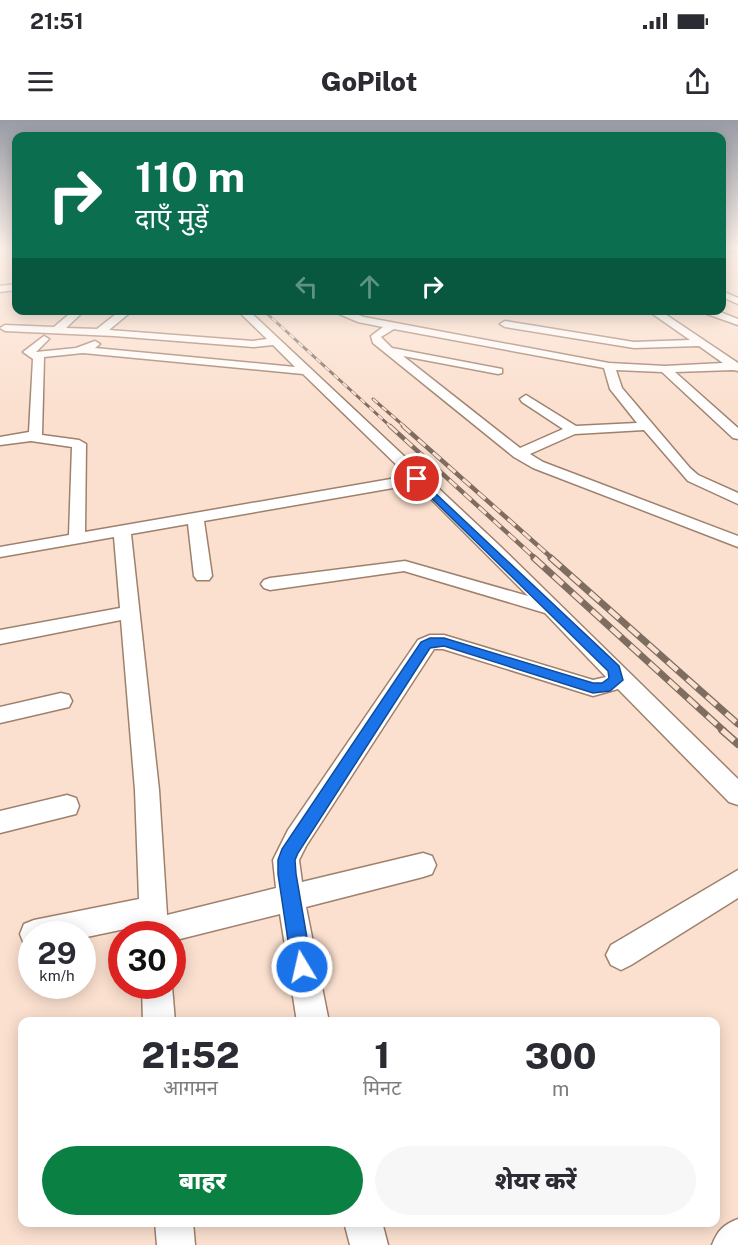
<!DOCTYPE html>
<html lang="hi">
<head>
<meta charset="utf-8">
<style>
	body { margin:0; font-family:"Public Sans","Noto Sans Devanagari",sans-serif; background:#f7f7f7; color:#2b2b33; height:100vh; display:flex; flex-direction:column; font-size:22px; white-space:nowrap }
	* { box-sizing:border-box; margin:0 }
	p { font-size:20px; color:#7c7c81 }
	.icon { flex:none; width:33px; height:33px; fill:none; stroke:currentColor; stroke-width:2; stroke-linecap:round; stroke-linejoin:round }
	.map { position:relative; flex:1; overflow:hidden }
	.panel { position:absolute; left:18px; top:897px; width:702px; height:210px; display:flex; flex-direction:column; background:#fff; border-radius:12px; box-shadow:0 3px 15px #0003 }
	.panel>* { flex:none }
	.hud { position:absolute; left:12px; top:12px; width:714px; height:183px; border-radius:12px; box-shadow:0 3px 15px #0003; background:#0b6e4f; color:#fff; overflow:hidden }
	.speed { position:absolute; left:18px; top:801px; display:flex; gap:12px; font-size:30px; font-weight:700; text-align:center }
	.speed>* { display:grid; place-content:center; width:78px; height:78px; border-radius:50%; background:#fff; box-shadow:0 3px 15px #0003; line-height:1 }
	.speed small { font-size:15px; font-weight:400 }
	.speed .limit { border:9px solid #d22; background:#fff; color:#111 }
	.pin { position:absolute; display:grid; place-items:center; width:51px; height:51px; color:#fff; margin:-26px; border:3px solid #fff; border-radius:50%; box-shadow:0 2px 6px #0007 }
	.me { position:absolute; width:66px; margin:-33px; rotate:351deg; stroke-linejoin:round; filter:drop-shadow(0 0 4px #0008) }
	.turn { display:flex; align-items:center; gap:21px; height:126px; padding:0 24px; font-size:27px }
	.turn .icon { width:78px; height:78px; stroke-width:2.5 }
	.turn b { display:block; font-size:42px; line-height:51px }
	.lanes { display:flex; align-items:center; height:57px; padding:0 24px; background:#0003; justify-content:center; gap:30px; direction:ltr }
	.lanes .off { opacity:.35 }
	.eta { display:flex; justify-content:space-evenly; align-items:center; height:102px; text-align:center }
	.eta b { font-size:36px; font-weight:800; line-height:42px }
	.button { display:flex; gap:12px; margin-top:auto; padding:12px 24px }
	.button a { flex:1; height:69px; border-radius:36px; background:#0b8043; color:#fff; font-size:24px; font-weight:800; line-height:69px; text-align:center }
	.button a+a { background:#f7f7f7; color:#2b2b33 }
	.status { display:flex; justify-content:space-between; align-items:center; height:42px; padding:0 30px; background:#fff; direction:ltr }
	.status svg { height:16px; fill:currentColor }
	header { display:flex; justify-content:space-between; align-items:center; height:78px; padding:0 24px; background:#fff; font-size:27px; font-weight:800 }
	.map>svg:first-child { display:block }
	.lines { fill:none; stroke-linecap:round; stroke-linejoin:round }
	.minor-casing { stroke:#9e806d; stroke-width:3 }
	.minor { fill:#fff; fill-rule:evenodd }
	.rail-far3-casing { stroke:#7f6d62; stroke-width:3 }
	.rail-far2-casing { stroke:#7f6d62; stroke-width:4.5 }
	.rail-far1-casing { stroke:#7f6d62; stroke-width:7 }
	.rail-casing { stroke:#7f6d62; stroke-width:8 }
	.rail-far3 { stroke:#fbe0cf; stroke-width:2; stroke-dasharray:6; stroke-linecap:butt }
	.rail-far2 { stroke:#fbe0cf; stroke-width:3; stroke-dasharray:10; stroke-linecap:butt }
	.rail-far1 { stroke:#fbe0cf; stroke-width:4.5; stroke-dasharray:13; stroke-linecap:butt }
	.rail { stroke:#fbe0cf; stroke-width:5; stroke-dasharray:16; stroke-linecap:butt }
	.route { fill:#1a73e8; stroke:#114b97; stroke-width:1.5 }
</style>
</head>
<body>
<div class="status"><b>21:51</b><svg viewBox="0 0 49 12"><path d="M0 12V9h3v3zM5 12V6h3v6zM10 12V3h3v9zM15 12V0h3v12zM26 1h20v11H26zM47 4h2v5h-2z"/></svg></div>
<header><svg class="icon" aria-label="menu" viewBox="0 0 24 24"><path d="M4 6h16M4 12h16M4 18h16"/></svg>GoPilot<svg class="icon" aria-label="share" viewBox="0 0 24 24"><path d="M12 15V3M7 8l5-5 5 5M5 13v7h14v-7"/></svg></header>
<div class="map">
<svg width="738" height="1125" viewBox="0 0 738 1125">
	<rect width="100%" height="100%" fill="#fbe0cf"/>
	<g class="lines">
		<g class="minor-casing">
			<g id="minor">
				<path d="M 730,127 L 738,127 L 738,130 L 722,133 L 722,129 Z"/>
				<path d="M 16,164 L 16,170 L 0,172 L 0,166 Z"/>
				<path d="M 722,171 L 738,178 L 738,184 L 722,177 Z"/>
				<path d="M 74,190 L 85,190 L 66,208 L 97,209 L 121,190 L 133,190 L 109,210 L 253,221 L 267,219 L 237,190 L 248,190 L 500,426 L 738,659 L 738,685 L 729,682 L 618,569 L 593,576 L 443,529 L 434,529 L 306,726 L 299,740 L 302,762 L 423,733 L 432,736 L 436,745 L 432,754 L 423,757 L 306,787 L 329,902 L 297,902 L 280,794 L 172,821 L 172,814 L 140,814 L 139,806 L 82,818 L 82,814 L 32,814 L 32,827 L 24,824 L 20,814 L 24,804 L 34,800 L 139,779 L 135,670 L 121,500 L 0,524 L 0,510 L 120,488 L 114,417 L 0,437 L 0,427 L 69,415 L 72,327 L 31,321 L 0,325 L 0,317 L 29,312 L 33,239 L 23,232 L 44,216 L 49,219 L 36,232 L 76,228 L 95,221 L 100,224 L 95,228 L 295,247 L 273,225 L 253,227 L 114,216 L 5,211 L 0,208 L 5,205 L 54,207 ZM 83,233 L 303,254 L 408,356 L 85,412 L 86,324 L 79,320 L 42,315 L 44,237 ZM 416,364 L 528,476 L 405,441 L 270,458 L 264,460 L 261,464 L 264,468 L 270,470 L 404,451 L 545,493 L 606,557 L 593,560 L 444,515 L 430,515 L 418,520 L 288,710 L 273,740 L 276,768 L 167,795 L 159,670 L 131,414 L 188,404 L 194,456 L 197,460 L 209,460 L 212,456 L 204,401 Z"/>
				<path d="M 330,190 L 345,190 L 364,197 L 609,243 L 665,246 L 723,243 L 699,226 L 634,228 L 505,207 L 500,204 L 505,201 L 634,222 L 690,220 L 647,190 L 659,190 L 738,243 L 738,251 L 733,250 L 675,252 L 738,308 L 738,319 L 733,318 L 662,252 L 616,250 L 622,268 L 690,348 L 698,355 L 738,373 L 738,384 L 688,361 L 644,310 L 575,314 L 530,334 L 543,342 L 738,416 L 738,427 L 533,348 L 514,337 L 373,223 L 371,216 L 383,207 L 358,202 ZM 394,209 L 604,248 L 610,269 L 637,303 L 576,306 L 526,275 L 520,279 L 522,282 L 563,309 L 520,328 L 403,236 L 498,254 L 502,253 L 502,249 L 392,228 L 381,217 Z"/>
				<path d="M 706,190 L 715,190 L 738,199 L 738,205 L 707,194 Z"/>
				<path d="M 61,573 L 69,575 L 72,581 L 69,587 L 0,603 L 0,587 Z"/>
				<path d="M 67,675 L 76,678 L 79,686 L 76,694 L 0,713 L 0,691 Z"/>
				<path d="M 738,750 L 738,778 L 631,845 L 621,850 L 611,845 L 606,835 L 611,825 Z"/>
				<path d="M 142,866 L 172,866 L 175,902 L 143,902 Z"/>
				<path d="M 738,1099 L 738,1125 L 712,1125 C 718,1110 723,1105 738,1099 Z"/>
				<path d="M 155,1102 L 193,1102 L 195,1125 L 157,1125 Z"/>
				<path d="M 344,1102 L 382,1102 L 388,1125 L 350,1125 Z"/>
			</g>
		</g>
		<use href="#minor" class="minor"/>
		<g class="rail-far3-casing">
			<g id="rail-far3">
				<path d="M 263,190 L 391,307"/>
				<path d="M 373,279 L 405,307"/>
			</g>
		</g>
		<g class="rail-far2-casing">
			<g id="rail-far2">
				<path d="M 390,306 L 536,439"/>
				<path d="M 403,306 L 553,439"/>
			</g>
		</g>
		<g class="rail-far1-casing">
			<g id="rail-far1">
				<path d="M 534,438 L 724,611"/>
				<path d="M 551,438 L 738,604"/>
			</g>
		</g>
		<g class="rail-casing">
			<path id="rail" d="M 722,610 L 738,624"/>
		</g>
		<use href="#rail-far3" class="rail-far3"/>
		<use href="#rail-far2" class="rail-far2"/>
		<use href="#rail-far1" class="rail-far1"/>
		<use href="#rail" class="rail"/>
	</g>
	<linearGradient id="sky" x2="0" y2="1"><stop stop-color="#999ca6"/><stop offset="0.45" stop-color="#fdf1e9"/><stop offset="1" stop-color="#fdf1e9" stop-opacity="0"/></linearGradient>
	<rect width="738" height="285" fill="url(#sky)"/>
	<path class="route" d="M 417,356 L 619,546 L 623,560 L 610,571 L 593,573 L 444,526 L 430,528 L 298,733 L 295,740 L 296,754 L 312,847 L 309,854 L 302,857 L 295,854 L 292,847 L 278,754 L 278,740 L 282,729 L 421,522 L 430,518 L 444,518 L 593,563 L 602,563 L 609,558 L 608,551 L 414,361 L 413,359 Z"/>
</svg>
<div class="speed"><div>29<small>km/h</small></div><div class="limit">30</div></div>
<div class="pin" style="left:417px;top:359px;background:#d93025"><svg class="icon" aria-label="arrive" viewBox="0 0 24 24"><path d="M6 21V4h12l-3 4 3 4H6"/></svg></div>
<svg class="me" style="left:302px;top:847px" viewBox="-20 -20 40 40"><circle r="17" fill="#1a73e8" stroke="#fff" stroke-width="3"/><path d="M0-11L8 9 0 5-8 9z" fill="#fff"/></svg>
<div class="hud">
<div class="turn"><svg class="icon" aria-label="right" viewBox="0 0 24 24"><path d="M7 20v-9h11M14 6l5 5-5 5"/></svg><div><b>110 m</b>दाएँ मुड़ें</div></div>
<div class="lanes"><svg class="icon off" aria-label="left" viewBox="0 0 24 24"><path d="M17 20v-9H6M10 6l-5 5 5 5"/></svg><svg class="icon off" aria-label="ahead" viewBox="0 0 24 24"><path d="M12 20V5M6 11l6-6 6 6"/></svg><svg class="icon" aria-label="right" viewBox="0 0 24 24"><path d="M7 20v-9h11M14 6l5 5-5 5"/></svg></div>
</div>
<section class="panel">
<div class="eta">
<div><b>21:52</b><p>आगमन</p></div>
<div><b>1</b><p>मिनट</p></div>
<div><b>300</b><p>m</p></div>
</div>
<div class="button"><a>बाहर</a><a>शेयर करें</a></div>
</section>
</div>
</body>
</html>
